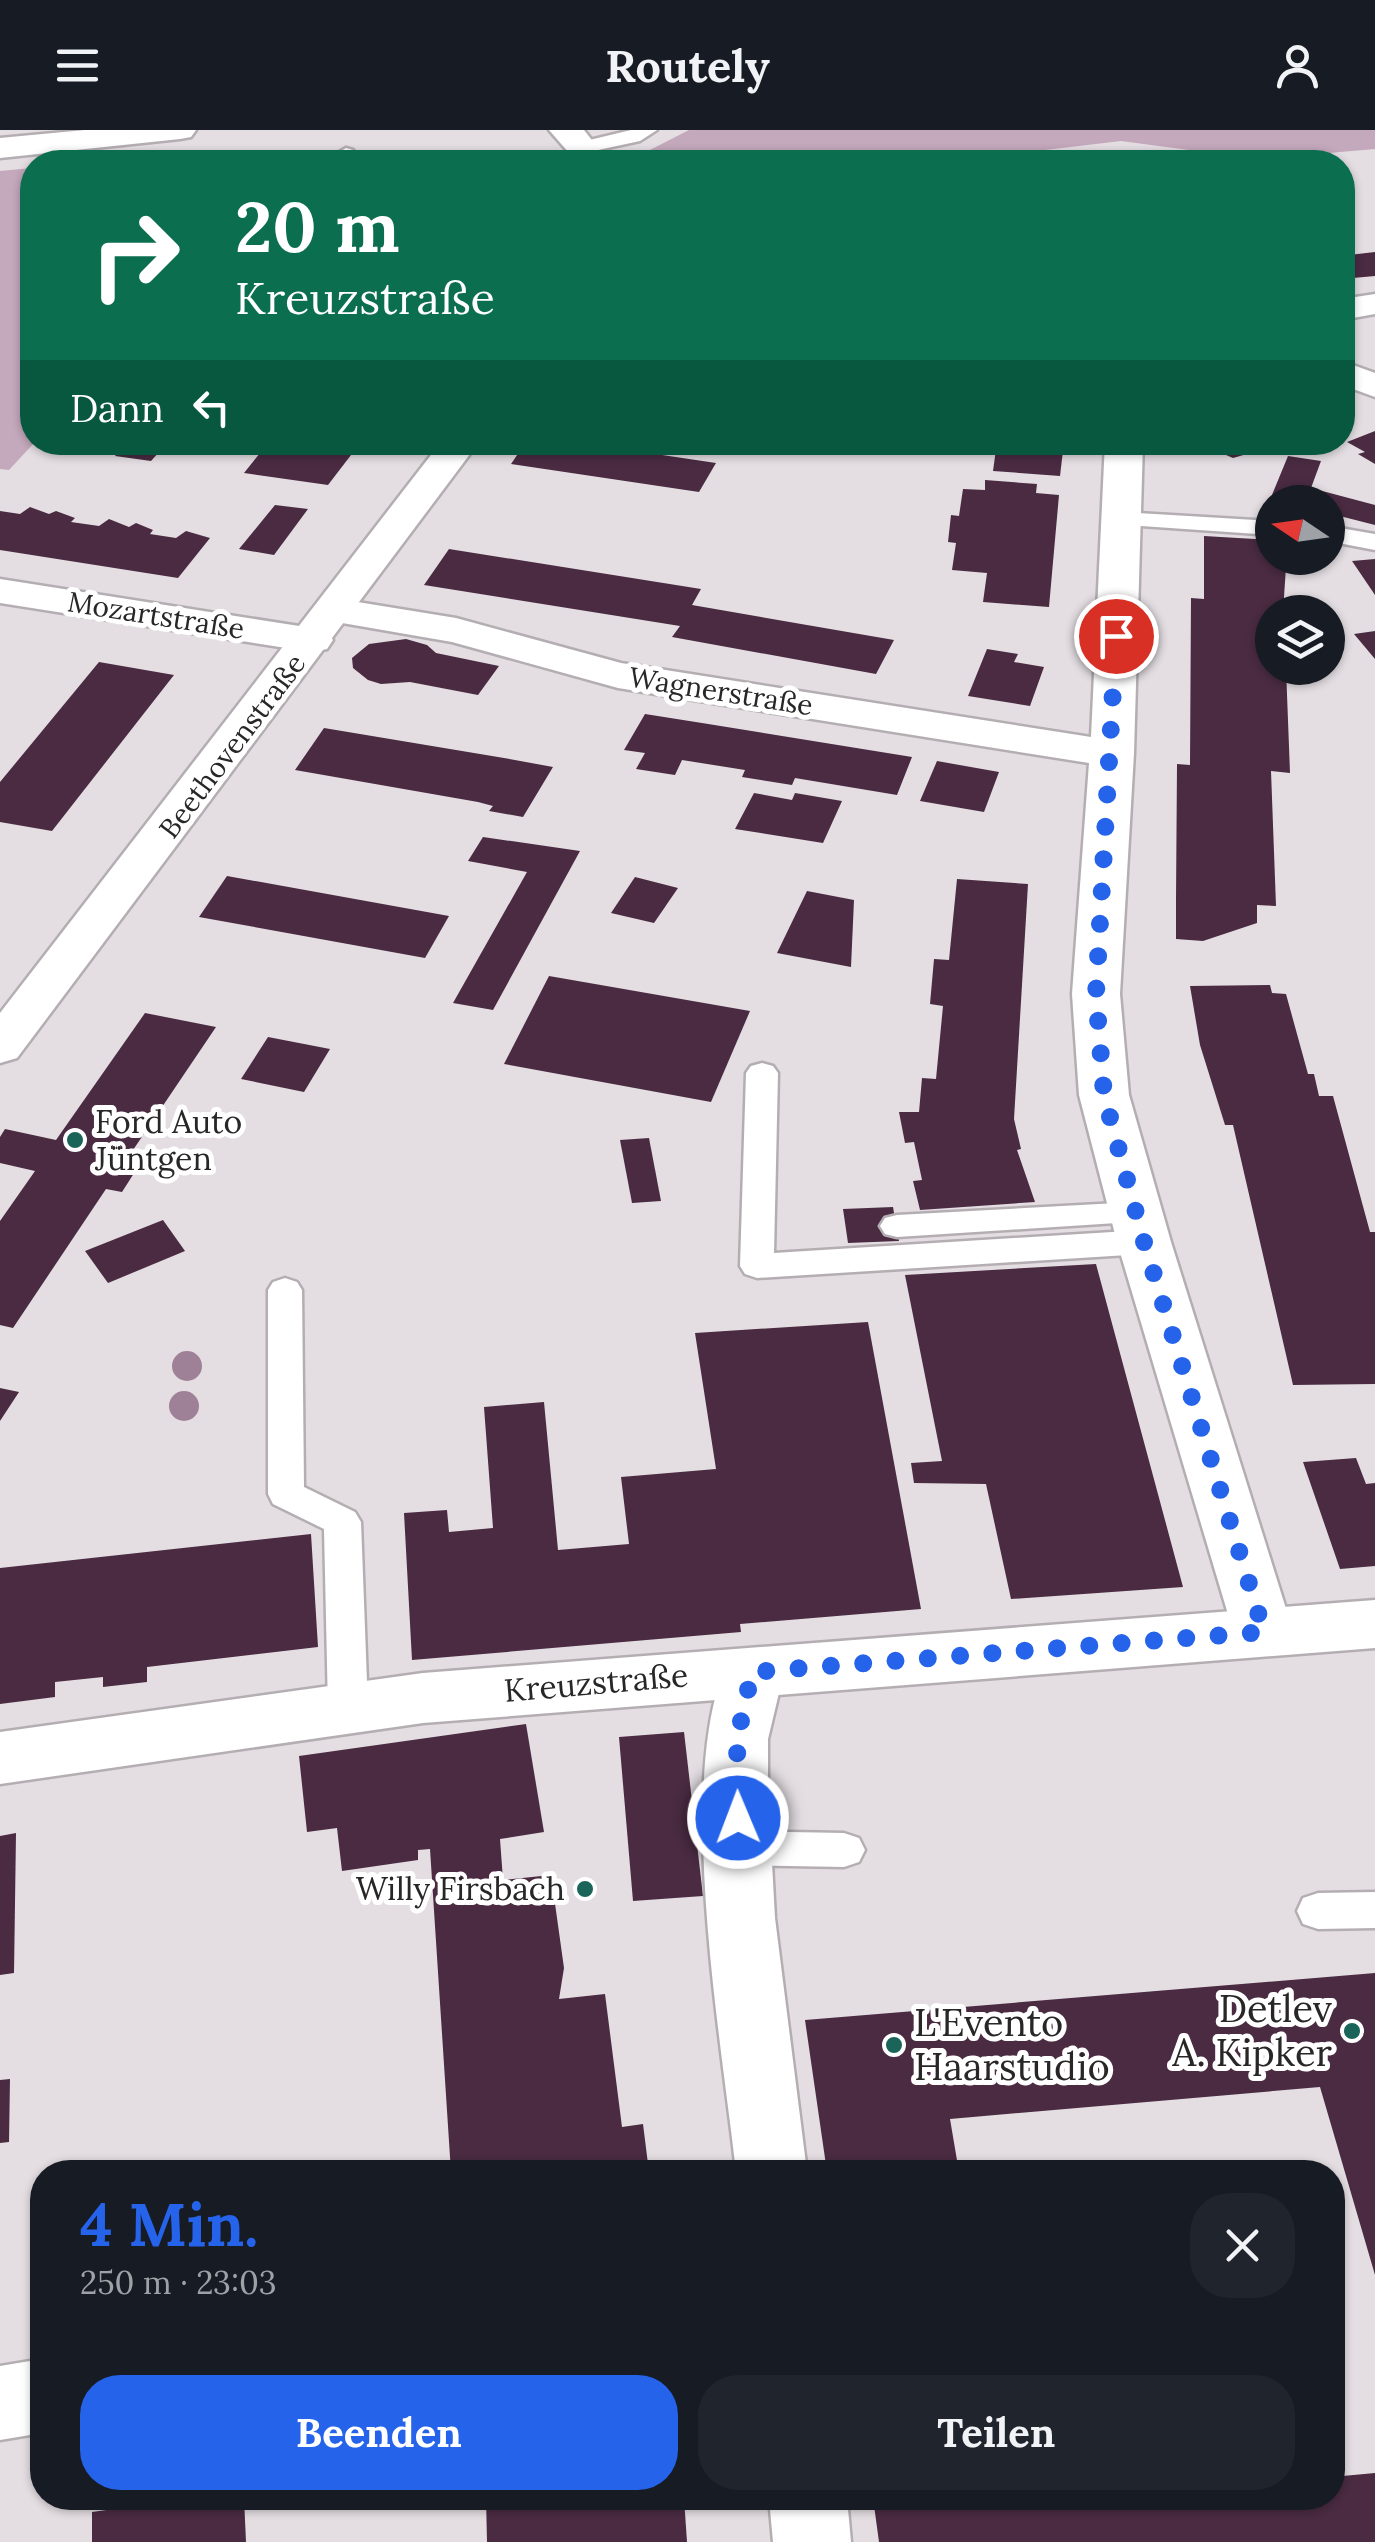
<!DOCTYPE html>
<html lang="de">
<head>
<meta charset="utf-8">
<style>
	body { margin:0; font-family:Lora,serif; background:#20242c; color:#f1f3f6; height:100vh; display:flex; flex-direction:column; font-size:38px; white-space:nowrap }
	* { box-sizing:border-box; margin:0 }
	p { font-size:32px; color:#9ea1a6 }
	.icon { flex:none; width:55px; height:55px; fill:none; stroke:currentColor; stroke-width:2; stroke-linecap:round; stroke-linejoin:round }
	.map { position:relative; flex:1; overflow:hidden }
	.drawer { position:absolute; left:30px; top:2030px; width:1315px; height:350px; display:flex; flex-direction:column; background:#171b24; border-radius:40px; box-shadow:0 2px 8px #0004 }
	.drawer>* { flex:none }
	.banner { position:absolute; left:20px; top:20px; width:1335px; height:305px; border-radius:40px; box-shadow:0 2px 8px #0004; background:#0b6e4f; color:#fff; overflow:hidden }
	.needle { width:65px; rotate:283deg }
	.tools { position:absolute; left:1255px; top:355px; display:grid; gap:20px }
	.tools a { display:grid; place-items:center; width:90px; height:90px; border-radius:50%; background:#171b24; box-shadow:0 2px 8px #0004; font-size:50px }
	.pin { position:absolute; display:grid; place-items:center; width:85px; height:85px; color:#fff; margin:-42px; border:5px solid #fff; border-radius:50%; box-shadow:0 2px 10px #0007 }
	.me { position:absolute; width:110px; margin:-55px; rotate:359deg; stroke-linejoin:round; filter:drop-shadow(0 0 8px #0008) }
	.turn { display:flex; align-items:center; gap:35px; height:210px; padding:0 50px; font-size:45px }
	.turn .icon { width:130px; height:130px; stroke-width:2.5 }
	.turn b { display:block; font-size:70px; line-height:85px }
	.then { display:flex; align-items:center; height:95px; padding:0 50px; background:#0003; gap:20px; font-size:38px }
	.round { display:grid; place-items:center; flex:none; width:105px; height:105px; border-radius:40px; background:#20242c }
	.headline { display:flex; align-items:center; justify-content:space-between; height:170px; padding:0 50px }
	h1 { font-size:60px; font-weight:700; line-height:75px; color:#2563eb }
	.action { display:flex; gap:20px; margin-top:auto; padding:20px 50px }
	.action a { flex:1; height:115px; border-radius:40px; background:#2563eb; color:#fff; font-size:40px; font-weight:700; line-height:115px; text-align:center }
	.action a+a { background:#20242c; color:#f1f3f6 }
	header { display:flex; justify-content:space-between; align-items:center; height:130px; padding:0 50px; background:#171b24; font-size:45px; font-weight:700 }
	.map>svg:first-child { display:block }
	.green { fill:#c4a8bc }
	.building { fill:#4a2b42 }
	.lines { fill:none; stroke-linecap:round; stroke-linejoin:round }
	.lane-casing { stroke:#b4aeb2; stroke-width:5 }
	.street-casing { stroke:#b4aeb2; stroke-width:5 }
	.secondary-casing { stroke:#b4aeb2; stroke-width:5 }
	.highway-casing { stroke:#b4aeb2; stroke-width:5 }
	.lane { fill:#fff; fill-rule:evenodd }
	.street { fill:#fff; fill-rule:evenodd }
	.secondary { fill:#fff; fill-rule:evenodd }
	.highway { fill:#fff; fill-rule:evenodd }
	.tree { fill:#9f8197 }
	.route { stroke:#2563eb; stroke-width:18; stroke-dasharray:0 32.4 }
	.poi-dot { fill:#1b645a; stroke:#fff; stroke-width:4 }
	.labels { text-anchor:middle; stroke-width:10; stroke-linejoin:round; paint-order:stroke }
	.far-street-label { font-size:28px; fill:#282627; stroke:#fff }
	.poi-label { font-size:32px; fill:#282627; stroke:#fff; text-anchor:start }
	.street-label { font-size:32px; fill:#282627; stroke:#fff }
	.near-poi-label { font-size:38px; fill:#282627; stroke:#fff; text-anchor:end }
</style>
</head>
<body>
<header><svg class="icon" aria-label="menu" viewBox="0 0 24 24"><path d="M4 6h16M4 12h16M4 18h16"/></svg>Routely<svg class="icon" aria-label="person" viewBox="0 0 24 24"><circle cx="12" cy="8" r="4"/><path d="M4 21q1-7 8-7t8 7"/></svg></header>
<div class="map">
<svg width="1375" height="2412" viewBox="0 0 1375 2412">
	<rect width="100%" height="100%" fill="#e4dee2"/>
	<g class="green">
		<path d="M 689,0 L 1375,0 L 1375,19 L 1257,29 L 1121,11 L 943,32 L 644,32 L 642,24 Z"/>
		<path d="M 32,38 L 34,313 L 9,340 L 0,339 L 0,41 Z"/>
	</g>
	<g class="building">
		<path d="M 1342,119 L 1349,125 L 1375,122 L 1375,146 L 1342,149 Z"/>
		<path d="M 1375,301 L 1375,334 L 1358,324 L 1365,322 L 1347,312 Z"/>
		<path d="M 127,312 L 168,312 L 151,331 L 115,326 Z"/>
		<path d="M 269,312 L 361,312 L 328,355 L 244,343 Z"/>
		<path d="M 526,312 L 575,312 L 716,333 L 699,362 L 511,334 Z"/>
		<path d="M 997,312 L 1064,312 L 1060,346 L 993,341 Z"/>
		<path d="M 1196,312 L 1285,312 L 1285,313 L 1233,328 Z"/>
		<path d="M 1288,326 L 1321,331 L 1311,358 L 1375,375 L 1375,395 L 1328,383 L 1328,372 L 1272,372 L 1272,384 L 1265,382 Z"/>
		<path d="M 985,350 L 1037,354 L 1036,363 L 1059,365 L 1049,477 L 983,472 L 987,443 L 952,440 L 956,413 L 948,412 L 951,385 L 959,386 L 963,359 L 985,360 Z"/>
		<path d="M 275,375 L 308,379 L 274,425 L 239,419 Z"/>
		<path d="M 30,377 L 49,384 L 56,381 L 75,388 L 71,392 L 99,396 L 109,389 L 129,397 L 136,393 L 153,400 L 150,404 L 176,408 L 186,401 L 210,408 L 178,448 L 0,420 L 0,381 L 20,384 Z"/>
		<path d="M 1204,406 L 1272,410 L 1272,428 L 1280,428 L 1280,437 L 1286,437 L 1283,482 L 1272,482 L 1272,538 L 1286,538 L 1290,643 L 1271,641 L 1276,776 L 1257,775 L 1257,793 L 1203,811 L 1176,809 L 1176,769 L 1177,634 L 1190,635 L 1191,468 L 1204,469 Z"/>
		<path d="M 449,419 L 701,459 L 692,475 L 894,510 L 876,544 L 672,507 L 680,496 L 424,455 Z"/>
		<path d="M 1375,429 L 1375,465 L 1352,431 Z"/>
		<path d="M 1375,501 L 1375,529 L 1354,504 Z"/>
		<path d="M 406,509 L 427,515 L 436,523 L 499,536 L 478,565 L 410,552 L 381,554 L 368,550 L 353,538 L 352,528 L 369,514 Z"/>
		<path d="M 987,519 L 1018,524 L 1014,532 L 1044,537 L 1030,576 L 968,566 Z"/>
		<path d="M 99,532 L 174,545 L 52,701 L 0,692 L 0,652 Z"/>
		<path d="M 645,584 L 702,593 L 912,627 L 897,665 L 795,648 L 792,655 L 742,647 L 745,640 L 682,630 L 675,645 L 636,639 L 645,623 L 624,620 Z"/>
		<path d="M 324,598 L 504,628 L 553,637 L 523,687 L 489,681 L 493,676 L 478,672 L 295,640 Z"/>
		<path d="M 937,631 L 999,642 L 984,682 L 920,671 Z"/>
		<path d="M 754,663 L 792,670 L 795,663 L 842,671 L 823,713 L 735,699 Z"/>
		<path d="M 483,707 L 580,721 L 493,880 L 453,873 L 527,742 L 468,731 Z"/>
		<path d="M 227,746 L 449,786 L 425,828 L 199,787 Z"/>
		<path d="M 635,747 L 678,758 L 654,793 L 611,783 Z"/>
		<path d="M 957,749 L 1028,754 L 1014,989 L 1021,1019 L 1017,1020 L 1035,1072 L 920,1080 L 913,1051 L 922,1050 L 914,1012 L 905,1013 L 899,982 L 919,982 L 922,948 L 936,949 L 943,876 L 930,874 L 934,829 L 949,830 Z"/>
		<path d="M 807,761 L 854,770 L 851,837 L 777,823 Z"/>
		<path d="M 549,846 L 750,881 L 711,972 L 504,934 Z"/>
		<path d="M 1270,855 L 1272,863 L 1286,864 L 1308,944 L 1314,944 L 1319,966 L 1333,966 L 1370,1102 L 1375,1102 L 1375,1254 L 1293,1255 L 1233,995 L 1225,995 L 1200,915 L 1190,856 Z"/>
		<path d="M 145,883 L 216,897 L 131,1023 L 145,1026 L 122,1062 L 106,1059 L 13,1198 L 0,1195 L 0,1091 L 35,1041 L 0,1033 L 0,1007 L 5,999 L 56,1010 Z"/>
		<path d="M 268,907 L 330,919 L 304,962 L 241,949 Z"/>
		<path d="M 649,1008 L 661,1071 L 632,1073 L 620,1010 Z"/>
		<path d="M 893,1077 L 899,1111 L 848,1113 L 843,1079 Z"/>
		<path d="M 163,1090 L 185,1121 L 108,1153 L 85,1121 Z"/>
		<path d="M 1096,1134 L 1183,1457 L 1011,1469 L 986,1354 L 914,1353 L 911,1333 L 942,1331 L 905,1145 Z"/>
		<path d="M 868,1192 L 921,1479 L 740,1494 L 741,1502 L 412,1530 L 404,1383 L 447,1380 L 449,1402 L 493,1398 L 484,1277 L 544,1272 L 558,1420 L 629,1414 L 621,1347 L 716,1339 L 695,1203 Z"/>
		<path d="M 0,1258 L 19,1262 L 0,1291 Z"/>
		<path d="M 1356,1328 L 1366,1354 L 1375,1353 L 1375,1436 L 1340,1439 L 1303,1332 Z"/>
		<path d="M 311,1404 L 318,1517 L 147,1537 L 147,1552 L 103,1557 L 103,1547 L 55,1552 L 55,1567 L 0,1574 L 0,1438 Z"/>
		<path d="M 526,1594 L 544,1702 L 500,1709 L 503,1750 L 551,1745 L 564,1838 L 559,1869 L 605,1864 L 622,1997 L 643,1994 L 649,2042 L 451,2042 L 430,1719 L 418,1720 L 418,1730 L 342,1741 L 337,1698 L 307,1702 L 299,1626 Z"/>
		<path d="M 684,1602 L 703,1766 L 633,1771 L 619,1607 Z"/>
		<path d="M 16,1703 L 14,1843 L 0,1845 L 0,1706 Z"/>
		<path d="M 1375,1843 L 1375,2145 L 1320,1957 L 950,1989 L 959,2042 L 827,2042 L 805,1890 Z"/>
		<path d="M 10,1949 L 9,2012 L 0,2013 L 0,1950 Z"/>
		<path d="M 1375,2343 L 1375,2412 L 879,2412 L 873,2368 L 1018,2368 L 1020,2378 L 1131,2368 L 1332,2368 L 1332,2347 Z"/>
		<path d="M 192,2368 L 244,2368 L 246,2412 L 92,2412 L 92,2382 Z"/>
		<path d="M 486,2368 L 684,2368 L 687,2412 L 487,2412 Z"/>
	</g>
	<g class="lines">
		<g class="lane-casing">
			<g id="lane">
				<path d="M 631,0 L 657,0 L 640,11 L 584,23 L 574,17 L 577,13 Z"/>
				<path d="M 346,18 L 353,20 L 361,32 L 341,32 L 336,24 Z"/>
				<path d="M 1121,382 L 1272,391 L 1272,405 L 1112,394 L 1109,389 Z"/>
				<path d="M 1328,396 L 1375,404 L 1375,420 L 1328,411 Z"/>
				<path d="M 762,933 L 773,936 L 778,943 L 774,1123 L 1144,1100 L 1156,1104 L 1161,1112 L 1156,1120 L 1144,1124 L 757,1148 L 745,1144 L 740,1136 L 746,943 L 751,936 Z"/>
				<path d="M 1136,1072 L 1148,1075 L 1153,1083 L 1148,1091 L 897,1107 L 885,1104 L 880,1096 L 885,1088 L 897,1085 Z"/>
				<path d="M 285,1148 L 297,1152 L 302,1160 L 304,1357 L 355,1382 L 361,1392 L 368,1579 L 362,1590 L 348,1595 L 334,1590 L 328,1579 L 324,1399 L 273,1374 L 268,1364 L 268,1160 L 273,1152 Z"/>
				<path d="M 739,1701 L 844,1703 L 859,1708 L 865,1720 L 859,1732 L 844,1737 L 739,1735 L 724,1730 L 718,1718 L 724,1706 Z"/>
				<path d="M 1375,1762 L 1375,1798 L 1318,1799 L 1303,1794 L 1297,1781 L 1303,1768 L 1318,1763 Z"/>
			</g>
		</g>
		<g class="street-casing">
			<g id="street">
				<path d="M 1375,164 L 1375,184 L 1342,190 L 1342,169 Z"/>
				<path d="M 1342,231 L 1375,243 L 1375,267 L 1342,255 Z"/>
				<path d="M 1105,312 L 1143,312 L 1134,623 L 1120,864 L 1129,965 L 1171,1112 L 1293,1501 L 1284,1518 L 1263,1525 L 1242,1518 L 1233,1501 L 1117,1112 L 1079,965 L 1072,864 L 1089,633 L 618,558 L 452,512 L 319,489 L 313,480 L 319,471 L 333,468 L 456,488 L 621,533 L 1091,607 Z"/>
				<path d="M 0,449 L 312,498 L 327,501 L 333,510 L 327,519 L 312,522 L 0,473 Z"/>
				<path d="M 753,1518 L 775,1525 L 784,1542 L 768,1609 L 768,1659 L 775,1788 L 807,2042 L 736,2042 C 722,1912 672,1637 731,1525 Z"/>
				<path d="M 42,2229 L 42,2303 L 0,2310 L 0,2236 Z"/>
				<path d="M 769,2368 L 847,2368 L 851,2412 L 773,2412 Z"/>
			</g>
		</g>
		<g class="secondary-casing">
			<g id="secondary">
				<path d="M 549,0 L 584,0 L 609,32 L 577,32 Z"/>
				<path d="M 441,312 L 479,312 L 17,928 L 0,933 L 0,883 Z"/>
				<path d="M 1375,1470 L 1375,1518 L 423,1593 L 0,1654 L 0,1602 L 423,1543 Z"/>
			</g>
		</g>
		<g class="highway-casing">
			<path id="highway" d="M 85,0 L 196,0 L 191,7 L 180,9 L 0,28 L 0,8 Z"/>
		</g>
		<use href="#lane" class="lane"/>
		<use href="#street" class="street"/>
		<use href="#secondary" class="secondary"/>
		<use href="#highway" class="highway"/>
	</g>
	<g class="tree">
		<circle cx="187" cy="1236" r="15"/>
		<circle cx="184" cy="1276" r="15"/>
	</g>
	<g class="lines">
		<path class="route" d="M 738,1688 L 737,1609 L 752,1542 L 1264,1502 L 1144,1112 L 1104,965 L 1096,864 L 1116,506"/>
	</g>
	<g class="poi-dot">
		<circle cx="75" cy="1010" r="10"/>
		<circle cx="585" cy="1759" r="10"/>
		<circle cx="1352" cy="1901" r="10"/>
		<circle cx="894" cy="1915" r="10"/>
	</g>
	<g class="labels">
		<g class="far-street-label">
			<text transform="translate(156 485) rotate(9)" y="10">Mozartstraße</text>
			<text transform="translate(721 561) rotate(9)" y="10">Wagnerstraße</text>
			<text transform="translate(232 616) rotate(-53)" y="10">Beethovenstraße</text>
		</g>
		<g class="poi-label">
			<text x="95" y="1003">Ford Auto<tspan x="95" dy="37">Jüntgen</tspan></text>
			<text x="565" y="1770" text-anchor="end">Willy Firsbach</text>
		</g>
		<g class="street-label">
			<text transform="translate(596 1553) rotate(-5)" y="11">Kreuzstraße</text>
		</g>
		<g class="near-poi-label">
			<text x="1332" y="1892">Detlev<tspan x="1332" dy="44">A. Kipker</tspan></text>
			<text x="914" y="1906" text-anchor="start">L'Evento<tspan x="914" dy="44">Haarstudio</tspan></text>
		</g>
	</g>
</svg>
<div class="tools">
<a><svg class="needle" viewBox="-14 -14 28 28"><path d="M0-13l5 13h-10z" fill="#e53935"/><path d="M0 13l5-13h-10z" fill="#9ea1a6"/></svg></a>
<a><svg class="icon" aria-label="layers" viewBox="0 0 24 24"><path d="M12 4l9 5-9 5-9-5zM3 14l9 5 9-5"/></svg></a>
</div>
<div class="pin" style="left:1116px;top:506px;background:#d93025"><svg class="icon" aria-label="arrive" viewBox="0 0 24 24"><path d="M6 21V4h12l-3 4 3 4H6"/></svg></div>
<svg class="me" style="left:738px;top:1688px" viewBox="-20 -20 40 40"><circle r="17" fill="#2563eb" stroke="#fff" stroke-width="3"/><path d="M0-11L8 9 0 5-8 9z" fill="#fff"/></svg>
<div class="banner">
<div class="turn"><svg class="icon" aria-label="right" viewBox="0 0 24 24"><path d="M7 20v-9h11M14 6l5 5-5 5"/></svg><div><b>20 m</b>Kreuzstraße</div></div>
<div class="then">Dann<svg class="icon" aria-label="left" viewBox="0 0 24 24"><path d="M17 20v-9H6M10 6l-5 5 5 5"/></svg></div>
</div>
<section class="drawer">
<div class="headline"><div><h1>4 Min.</h1><p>250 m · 23:03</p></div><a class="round"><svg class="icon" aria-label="close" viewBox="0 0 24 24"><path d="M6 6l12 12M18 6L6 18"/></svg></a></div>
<div class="action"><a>Beenden</a><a>Teilen</a></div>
</section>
</div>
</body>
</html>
